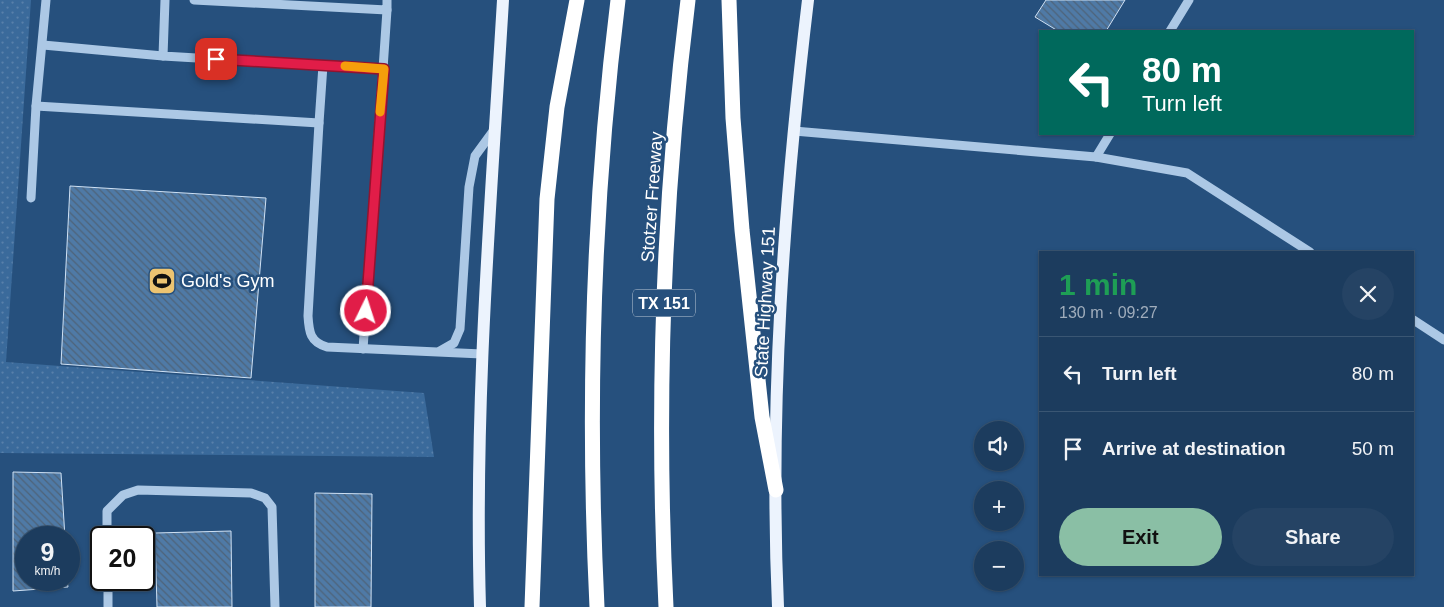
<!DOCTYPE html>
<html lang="en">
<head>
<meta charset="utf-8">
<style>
	body { margin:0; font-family:Arial,sans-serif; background:#254364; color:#f1f3f6; height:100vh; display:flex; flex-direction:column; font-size:19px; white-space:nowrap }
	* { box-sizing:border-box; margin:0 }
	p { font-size:16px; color:#a0adbc }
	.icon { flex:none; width:28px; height:28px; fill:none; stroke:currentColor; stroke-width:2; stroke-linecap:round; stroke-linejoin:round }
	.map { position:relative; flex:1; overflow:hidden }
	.drawer { position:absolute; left:1039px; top:251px; width:375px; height:325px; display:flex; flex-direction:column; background:#1c3c5e; border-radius:0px; box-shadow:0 1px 4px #0004,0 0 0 1px #3a5673 }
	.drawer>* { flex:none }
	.guide { position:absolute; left:1039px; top:30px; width:375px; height:105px; border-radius:0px; box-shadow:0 1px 4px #0004,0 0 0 1px #3a5673; background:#00695c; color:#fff; overflow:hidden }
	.fabs { position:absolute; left:974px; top:421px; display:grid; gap:10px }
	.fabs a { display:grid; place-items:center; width:50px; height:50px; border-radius:50%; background:#1c3c5e; box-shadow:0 1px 4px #0004,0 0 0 1px #3a5673; font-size:25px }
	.speed { position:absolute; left:15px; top:526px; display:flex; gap:10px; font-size:25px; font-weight:700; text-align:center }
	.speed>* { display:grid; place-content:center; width:65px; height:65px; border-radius:50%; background:#1c3c5e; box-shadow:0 1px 4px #0004,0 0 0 1px #3a5673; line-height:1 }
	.speed small { font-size:12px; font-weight:400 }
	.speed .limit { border:2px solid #111; border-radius:8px; background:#fff; color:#111 }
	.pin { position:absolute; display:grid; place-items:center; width:42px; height:42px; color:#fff; margin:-21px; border-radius:10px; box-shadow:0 2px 8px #0006 }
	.me { position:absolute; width:55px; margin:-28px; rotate:4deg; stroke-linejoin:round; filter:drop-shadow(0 0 4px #0008) }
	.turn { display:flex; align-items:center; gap:18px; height:105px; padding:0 20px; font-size:22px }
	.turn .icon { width:65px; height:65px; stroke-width:2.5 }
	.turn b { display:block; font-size:35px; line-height:42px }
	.round { display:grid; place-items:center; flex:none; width:52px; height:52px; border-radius:26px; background:#254364 }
	.overview { display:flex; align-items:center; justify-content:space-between; height:85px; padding:0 20px }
	h1 { font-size:30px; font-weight:700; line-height:38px; color:#1e9e55 }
	.action { display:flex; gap:10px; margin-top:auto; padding:10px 20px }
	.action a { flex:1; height:58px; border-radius:30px; background:#8abfa5; color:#111; font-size:20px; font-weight:700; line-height:58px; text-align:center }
	.action a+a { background:#254364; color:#f1f3f6 }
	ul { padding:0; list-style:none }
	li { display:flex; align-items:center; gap:15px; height:75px; padding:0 20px; border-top:1px solid #3a5673 }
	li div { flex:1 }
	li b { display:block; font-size:19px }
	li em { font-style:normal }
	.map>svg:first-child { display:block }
	.grass { fill:url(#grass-dots) }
	.building { fill:url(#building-back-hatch); stroke:#cfe1f4 }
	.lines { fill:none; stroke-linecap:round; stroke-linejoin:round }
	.minor { stroke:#acc8e5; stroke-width:9 }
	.major { stroke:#ecf3fd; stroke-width:12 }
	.highway { stroke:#fff; stroke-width:15 }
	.route-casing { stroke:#92132f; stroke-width:12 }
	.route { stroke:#e11d48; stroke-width:9 }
	.slow { stroke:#f59e0b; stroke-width:9 }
	.labels { text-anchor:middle; stroke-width:5; stroke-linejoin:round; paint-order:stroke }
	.shield { fill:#26507d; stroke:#becad8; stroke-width:1 }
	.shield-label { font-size:16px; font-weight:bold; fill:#fff }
	.street-label { font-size:18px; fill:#fff; stroke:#26507d }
	.poi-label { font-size:18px; fill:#fff; stroke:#26507d; text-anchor:start }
</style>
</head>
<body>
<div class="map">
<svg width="1444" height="607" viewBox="0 0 1444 607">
	<defs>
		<pattern id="grass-dots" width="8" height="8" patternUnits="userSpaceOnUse" patternTransform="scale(1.25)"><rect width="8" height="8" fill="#3a6a9b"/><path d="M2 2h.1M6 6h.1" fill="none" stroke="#5880aa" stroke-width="1.8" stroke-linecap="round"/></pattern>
		<pattern id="building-back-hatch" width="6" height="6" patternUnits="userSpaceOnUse" patternTransform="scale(1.25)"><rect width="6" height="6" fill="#4f7aa6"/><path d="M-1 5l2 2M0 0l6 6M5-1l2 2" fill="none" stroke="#4e6379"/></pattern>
	</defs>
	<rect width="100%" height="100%" fill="#26507d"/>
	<path class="grass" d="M 0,0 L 31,0 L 6,362 L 424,393 L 434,457 L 0,453 Z"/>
	<g class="building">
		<path d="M 1046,0 L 1125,0 L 1106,31 L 1058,31 L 1035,17 Z"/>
		<path d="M 70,186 L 266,198 L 251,378 L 61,364 Z"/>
		<path d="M 13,472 L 61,473 L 65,538 L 26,538 L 26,580 L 67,580 L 68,587 L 13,591 Z"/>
		<path d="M 315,493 L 372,494 L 371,607 L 315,607 Z"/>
		<path d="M 231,531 L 232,607 L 157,607 L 155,533 Z"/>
	</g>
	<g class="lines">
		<g class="minor">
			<path d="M 165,0 L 163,56 L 383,69 L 363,349"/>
			<path d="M 194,0 L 387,10 L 387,0"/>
			<path d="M 1170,31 L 1189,0"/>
			<path d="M 43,45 L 163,56"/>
			<path d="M 383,69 L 387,10"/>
			<path d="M 36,106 L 319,123 L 308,316 C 309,332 310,342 327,347 L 482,354"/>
			<path d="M 319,123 L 323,65"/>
			<path d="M 794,131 L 1096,157 L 1110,134"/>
			<path d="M 1096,157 L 1187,173 L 1310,252"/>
			<path d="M 31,198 L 36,106 L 46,0"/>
			<path d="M 1412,319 L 1444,340"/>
			<path d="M 440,351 L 454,343 L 460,329 L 469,187 L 475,156 L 494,130"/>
			<path d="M 107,538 L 107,511 L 123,495 L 138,490 L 251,493 L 265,498 L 272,507 L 275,607"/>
			<path d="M 108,580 L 108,607"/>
		</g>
		<g class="major">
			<path d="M 480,607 C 474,404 491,202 503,0"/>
			<path d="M 778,607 C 769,405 784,201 808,0"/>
		</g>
		<g class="highway">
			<path d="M 729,0 L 733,118 L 742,230 L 762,417 L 776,490"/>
			<path d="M 532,607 L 547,199 L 557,107 L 577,0"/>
			<path d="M 597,607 C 587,405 593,201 618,0"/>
			<path d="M 666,607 C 656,405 663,201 688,0"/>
		</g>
	</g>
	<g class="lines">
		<g class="route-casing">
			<path id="route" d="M 216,59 L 384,69 L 366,311"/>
		</g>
		<use href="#route" class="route"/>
		<path class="slow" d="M 345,66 L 384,69 L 380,112"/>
	</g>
	<defs>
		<g id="stadium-square" transform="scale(1.4375)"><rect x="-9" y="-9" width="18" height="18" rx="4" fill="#edc471" stroke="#26507d"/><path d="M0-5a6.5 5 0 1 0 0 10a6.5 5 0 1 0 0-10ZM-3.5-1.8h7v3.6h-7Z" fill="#111"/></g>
	</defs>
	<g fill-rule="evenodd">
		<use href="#stadium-square" x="162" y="281"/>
	</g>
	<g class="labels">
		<rect class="shield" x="633" y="289.5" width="62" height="27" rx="4"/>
		<g class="shield-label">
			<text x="664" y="309">TX 151</text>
		</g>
		<g class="street-label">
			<text transform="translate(652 197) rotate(-86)" y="6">Stotzer Freeway</text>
			<text transform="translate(765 302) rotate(-87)" y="6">State Highway 151</text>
		</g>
		<g class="poi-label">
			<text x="181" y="287">Gold's Gym</text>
		</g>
	</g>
</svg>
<div class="fabs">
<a><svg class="icon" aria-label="sound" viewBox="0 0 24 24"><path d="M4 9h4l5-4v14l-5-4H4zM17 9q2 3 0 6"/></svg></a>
<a>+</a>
<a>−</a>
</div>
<div class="speed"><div>9<small>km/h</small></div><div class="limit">20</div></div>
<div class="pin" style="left:216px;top:59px;background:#d93025"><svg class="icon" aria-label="arrive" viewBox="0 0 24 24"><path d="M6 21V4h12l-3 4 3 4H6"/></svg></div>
<svg class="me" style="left:366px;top:311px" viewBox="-20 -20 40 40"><circle r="17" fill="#e11d48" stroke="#fff" stroke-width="3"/><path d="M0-11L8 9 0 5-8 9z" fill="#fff"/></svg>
<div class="guide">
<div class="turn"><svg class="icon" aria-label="left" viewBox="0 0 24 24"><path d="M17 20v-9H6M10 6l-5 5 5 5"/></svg><div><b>80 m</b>Turn left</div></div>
</div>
<section class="drawer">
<div class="overview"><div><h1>1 min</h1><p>130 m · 09:27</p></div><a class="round"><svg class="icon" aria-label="close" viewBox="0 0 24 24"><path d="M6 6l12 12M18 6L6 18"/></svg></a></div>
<ul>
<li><svg class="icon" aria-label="left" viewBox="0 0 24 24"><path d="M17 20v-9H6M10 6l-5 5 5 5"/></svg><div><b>Turn left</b></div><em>80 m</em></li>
<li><svg class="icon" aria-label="arrive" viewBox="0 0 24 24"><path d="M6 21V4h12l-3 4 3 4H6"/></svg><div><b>Arrive at destination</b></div><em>50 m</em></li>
</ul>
<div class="action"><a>Exit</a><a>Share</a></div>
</section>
</div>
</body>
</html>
